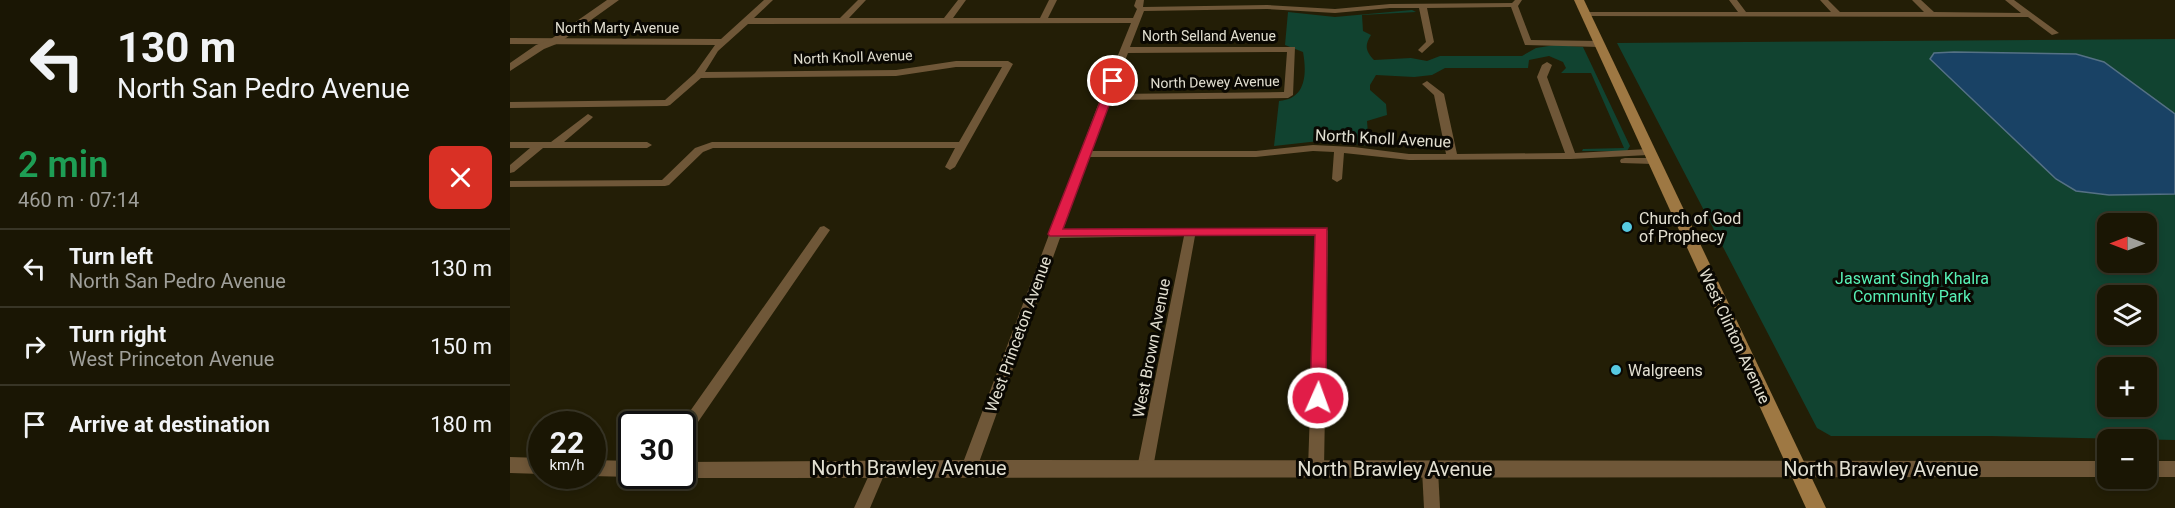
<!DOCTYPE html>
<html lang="en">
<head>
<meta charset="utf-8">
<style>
	body { margin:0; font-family:Roboto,sans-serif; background:#272313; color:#f1f3f6; height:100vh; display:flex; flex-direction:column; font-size:22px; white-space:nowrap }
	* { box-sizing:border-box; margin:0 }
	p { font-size:20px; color:#9f9f9a }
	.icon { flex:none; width:33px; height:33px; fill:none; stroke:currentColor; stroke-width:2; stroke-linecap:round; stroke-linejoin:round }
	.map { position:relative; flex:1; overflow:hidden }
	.drawer { display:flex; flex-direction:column; background:#1a1604; width:510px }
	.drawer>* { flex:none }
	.top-card { background:#1a1604; color:#f1f3f6; overflow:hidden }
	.needle { width:39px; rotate:270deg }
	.buttons { position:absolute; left:1587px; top:213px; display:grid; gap:12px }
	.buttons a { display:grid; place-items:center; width:60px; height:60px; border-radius:12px; background:#1a1604; box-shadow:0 3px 9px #0003,0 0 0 2px #383526; font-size:30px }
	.speed { position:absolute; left:18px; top:411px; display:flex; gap:12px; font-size:30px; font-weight:700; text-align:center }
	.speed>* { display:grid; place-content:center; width:78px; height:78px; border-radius:50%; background:#1a1604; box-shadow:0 3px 9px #0003,0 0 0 2px #383526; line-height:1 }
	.speed small { font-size:15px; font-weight:400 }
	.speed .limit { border:3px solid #111; border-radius:9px; background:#fff; color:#111 }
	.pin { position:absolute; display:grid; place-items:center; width:51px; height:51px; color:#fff; margin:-26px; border:3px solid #fff; border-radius:50%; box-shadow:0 2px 6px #0007 }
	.me { position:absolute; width:66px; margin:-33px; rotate:2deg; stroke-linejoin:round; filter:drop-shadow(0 0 4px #0008) }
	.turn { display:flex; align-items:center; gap:21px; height:126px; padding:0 18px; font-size:27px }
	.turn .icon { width:78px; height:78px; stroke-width:2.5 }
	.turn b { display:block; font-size:42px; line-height:51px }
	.round { display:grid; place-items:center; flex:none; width:63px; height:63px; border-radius:12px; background:#272313 }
	.head { display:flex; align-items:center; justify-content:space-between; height:102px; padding:0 18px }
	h1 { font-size:36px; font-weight:600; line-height:45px; color:#1e9e55 }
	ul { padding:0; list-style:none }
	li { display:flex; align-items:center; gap:18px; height:78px; padding:0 18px; border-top:2px solid #383526 }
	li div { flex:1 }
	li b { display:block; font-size:22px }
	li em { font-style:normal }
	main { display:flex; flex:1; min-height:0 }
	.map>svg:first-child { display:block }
	.green { fill:#114330; fill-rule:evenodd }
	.water { fill:#194265; stroke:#557185; stroke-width:1.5 }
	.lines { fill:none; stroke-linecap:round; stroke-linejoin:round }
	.minor { fill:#6f5738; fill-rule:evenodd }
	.tertiary { fill:#6f5738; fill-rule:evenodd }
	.secondary { fill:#9e7843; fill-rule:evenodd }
	.route { fill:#e11d48; stroke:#92132f; stroke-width:1.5 }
	.poi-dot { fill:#56c9e1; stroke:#0a0802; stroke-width:2 }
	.labels { text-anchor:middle; stroke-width:6; stroke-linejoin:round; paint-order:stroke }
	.far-street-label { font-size:14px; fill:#e2dfd1; stroke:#0a0802 }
	.street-label { font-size:16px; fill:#e2dfd1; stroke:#0a0802 }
	.poi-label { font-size:16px; fill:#e2dfd1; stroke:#0a0802; text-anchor:start }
	.park-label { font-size:16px; fill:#57f0b5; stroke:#0a0802 }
	.near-street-label { font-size:20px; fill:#e2dfd1; stroke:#0a0802 }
</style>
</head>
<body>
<main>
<section class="drawer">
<div class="top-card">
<div class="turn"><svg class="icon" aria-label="left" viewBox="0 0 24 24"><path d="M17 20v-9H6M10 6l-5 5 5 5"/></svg><div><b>130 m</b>North San Pedro Avenue</div></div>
</div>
<div class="head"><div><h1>2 min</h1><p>460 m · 07:14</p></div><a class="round" style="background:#d93025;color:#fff"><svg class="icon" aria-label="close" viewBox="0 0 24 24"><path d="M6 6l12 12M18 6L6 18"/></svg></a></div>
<ul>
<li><svg class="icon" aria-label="left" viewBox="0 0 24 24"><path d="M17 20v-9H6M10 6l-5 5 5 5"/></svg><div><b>Turn left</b><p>North San Pedro Avenue</p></div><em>130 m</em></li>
<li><svg class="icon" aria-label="right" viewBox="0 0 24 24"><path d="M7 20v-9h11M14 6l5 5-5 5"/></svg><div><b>Turn right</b><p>West Princeton Avenue</p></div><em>150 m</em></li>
<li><svg class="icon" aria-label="arrive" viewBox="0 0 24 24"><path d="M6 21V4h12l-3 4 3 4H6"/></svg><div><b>Arrive at destination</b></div><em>180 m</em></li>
</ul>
</section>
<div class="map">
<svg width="1665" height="508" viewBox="0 0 1665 508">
	<rect width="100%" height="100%" fill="#231e06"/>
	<g class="green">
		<path d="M 902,10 L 906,12 L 852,15 L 853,31 L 861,35 C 854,46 856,51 864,60 L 901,58 L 917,61 L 930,56 L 1012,56 L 1026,48 L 1045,45 L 1073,47 L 1120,146 L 1117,151 L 1072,151 L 1073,149 L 1114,148 L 1081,73 L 1051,73 L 1056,68 L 1053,62 L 1039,56 L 1019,60 L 1018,68 L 935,68 L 922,75 L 904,77 L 866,75 L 860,85 L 860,90 L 876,104 L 877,115 L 857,121 L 859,146 L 818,140 L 764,146 L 769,101 C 796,99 797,74 793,52 L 775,45 L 778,12 L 825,17 Z"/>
		<path d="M 1665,39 L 1665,440 L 1480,436 L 1321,436 L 1307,428 L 1107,43 ZM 1598,224 L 1636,224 L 1636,262 L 1598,262 ZM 1598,296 L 1636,296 L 1636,334 L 1598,334 ZM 1598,368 L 1636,368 L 1636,406 L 1598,406 Z"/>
	</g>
	<path class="water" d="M 1444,52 L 1566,54 L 1594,62 L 1665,114 L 1665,194 L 1599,195 L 1566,191 L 1546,179 L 1420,59 L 1424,53 Z"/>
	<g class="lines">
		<g class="minor">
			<path d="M 254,0 L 263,0 L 244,18 L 330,18 L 348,0 L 356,0 L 339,18 L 434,18 L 448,0 L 456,0 L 443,18 L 530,18 L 539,0 L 547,0 L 538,18 L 623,18 L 627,9 L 624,6 L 626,0 L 634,0 L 633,7 L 757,5 L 825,9 L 880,4 L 1002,3 L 1005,0 L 1012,0 L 1008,6 L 1021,40 L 1089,41 L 1093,44 L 1089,47 L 1015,45 L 1001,7 L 917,8 L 924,42 L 912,53 L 908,50 L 916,42 L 909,8 L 880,8 L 825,13 L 757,9 L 634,11 L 620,47 L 785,47 L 783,95 L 778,98 L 600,100 L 581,151 L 746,151 L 803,145 L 844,147 L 899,154 L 936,154 L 924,95 L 912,84 L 917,81 L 934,94 L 947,154 L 1055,153 L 1027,77 L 1032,65 L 1037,62 L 1042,65 L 1037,77 L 1065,153 L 1138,149 L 1143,152 L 1138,155 L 1061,159 L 899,160 L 834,153 L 832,179 L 827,182 L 822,179 L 824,152 L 803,151 L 746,157 L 579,157 L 553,230 L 816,228 L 818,231 L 814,469 L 811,473 L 806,475 L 801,473 L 798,469 L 806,235 L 685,236 L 643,468 L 640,472 L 635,474 L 630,472 L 627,468 L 674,236 L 550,238 L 467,468 L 464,472 L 459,474 L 454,472 L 451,468 L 591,97 L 621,23 L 238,24 L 208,51 L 195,72 L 386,70 L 446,61 L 498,61 L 503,64 L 445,167 L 440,170 L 435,167 L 445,148 L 203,148 L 193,152 L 159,185 L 155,186 L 0,187 L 0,181 L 152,180 L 185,148 L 202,142 L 449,142 L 492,67 L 446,67 L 386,76 L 191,78 L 160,105 L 157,106 L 0,108 L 0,102 L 155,100 L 185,73 L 205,45 L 0,44 L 0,38 L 211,39 ZM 777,52 L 774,92 L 602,94 L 618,53 Z"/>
			<path d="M 1219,0 L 1227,0 L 1236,12 L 1321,12 L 1310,0 L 1318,0 L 1330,12 L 1414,12 L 1402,0 L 1411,0 L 1424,12 L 1511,13 L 1495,0 L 1504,0 L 1549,33 L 1542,35 L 1518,17 L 1076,16 L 1072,14 L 1076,12 L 1228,12 Z"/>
			<path d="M 78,114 L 83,117 L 81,119 L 54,142 L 137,142 L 142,145 L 137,148 L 33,148 L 4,172 L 0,173 L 0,165 L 20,148 L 0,148 L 0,142 L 41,142 Z"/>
			<path d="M 1115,158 L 1143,158 L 1148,161 L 1143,164 L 1111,163 L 1110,161 L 1111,159 Z"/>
			<path d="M 314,226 L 320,230 L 177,438 L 172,440 L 172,424 L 171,424 L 310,227 Z"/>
			<path d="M 369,462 L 374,464 L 377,468 L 360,508 L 344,508 L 364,464 Z"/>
			<path d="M 920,464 L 925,466 L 928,470 L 930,508 L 914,508 L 912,470 L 915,466 Z"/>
		</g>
		<g class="tertiary">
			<path d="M 97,0 L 109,0 L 49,43 L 34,49 L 0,71 L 0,63 L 26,45 L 41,39 Z"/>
			<path d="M 0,457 L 32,458 L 32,474 L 0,473 Z"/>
			<path d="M 82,460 L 122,461 L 122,476 L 126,476 L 122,477 L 81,476 Z"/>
			<path d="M 459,460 L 1598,461 L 1598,477 L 172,478 L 165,476 L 172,476 L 172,462 Z"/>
			<rect x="1636" y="461" width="29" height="16"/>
		</g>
		<path class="secondary" d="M 1064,0 L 1074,0 L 1316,508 L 1296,508 Z"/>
	</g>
	<path class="route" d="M 599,79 L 608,81 L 553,229 L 817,228 L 816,398 L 813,402 L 802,402 L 800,398 L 805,235 L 540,236 L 538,234 Z"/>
	<g class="poi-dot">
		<circle cx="1117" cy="227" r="6"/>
		<circle cx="1106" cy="370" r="6"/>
	</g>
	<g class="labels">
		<g class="far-street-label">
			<text x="107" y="33">North Marty Avenue</text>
			<text x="699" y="41">North Selland Avenue</text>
			<text transform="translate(343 57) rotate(-2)" y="5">North Knoll Avenue</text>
			<text transform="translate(705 82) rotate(-1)" y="5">North Dewey Avenue</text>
		</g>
		<g class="street-label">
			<text transform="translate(873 138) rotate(3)" y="6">North Knoll Avenue</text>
			<text transform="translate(508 334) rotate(-70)" y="6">West Princeton Avenue</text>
			<text transform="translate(1225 336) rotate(65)" y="6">West Clinton Avenue</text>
			<text transform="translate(641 348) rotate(-79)" y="6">West Brown Avenue</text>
		</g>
		<g class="poi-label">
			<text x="1129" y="224">Church of God<tspan x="1129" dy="18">of Prophecy</tspan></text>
			<text x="1118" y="376">Walgreens</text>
		</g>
		<g class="park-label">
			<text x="1402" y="284">Jaswant Singh Khalra<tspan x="1402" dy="18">Community Park</tspan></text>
		</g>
		<g class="near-street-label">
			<text x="399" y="475">North Brawley Avenue</text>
			<text x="885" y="476">North Brawley Avenue</text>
			<text x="1371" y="476">North Brawley Avenue</text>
		</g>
	</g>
</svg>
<div class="buttons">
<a><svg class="needle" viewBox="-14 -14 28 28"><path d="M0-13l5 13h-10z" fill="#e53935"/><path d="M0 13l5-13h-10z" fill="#9f9f9a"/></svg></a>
<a><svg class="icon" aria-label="layers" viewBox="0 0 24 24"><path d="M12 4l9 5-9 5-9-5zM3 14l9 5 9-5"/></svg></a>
<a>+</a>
<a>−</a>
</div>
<div class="speed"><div>22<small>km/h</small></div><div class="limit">30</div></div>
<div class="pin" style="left:603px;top:81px;background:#d93025"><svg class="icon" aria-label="arrive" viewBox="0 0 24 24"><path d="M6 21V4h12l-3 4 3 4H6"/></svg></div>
<svg class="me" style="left:808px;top:398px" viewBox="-20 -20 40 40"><circle r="17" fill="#e11d48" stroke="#fff" stroke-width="3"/><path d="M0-11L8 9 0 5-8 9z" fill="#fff"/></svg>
</div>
</main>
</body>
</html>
